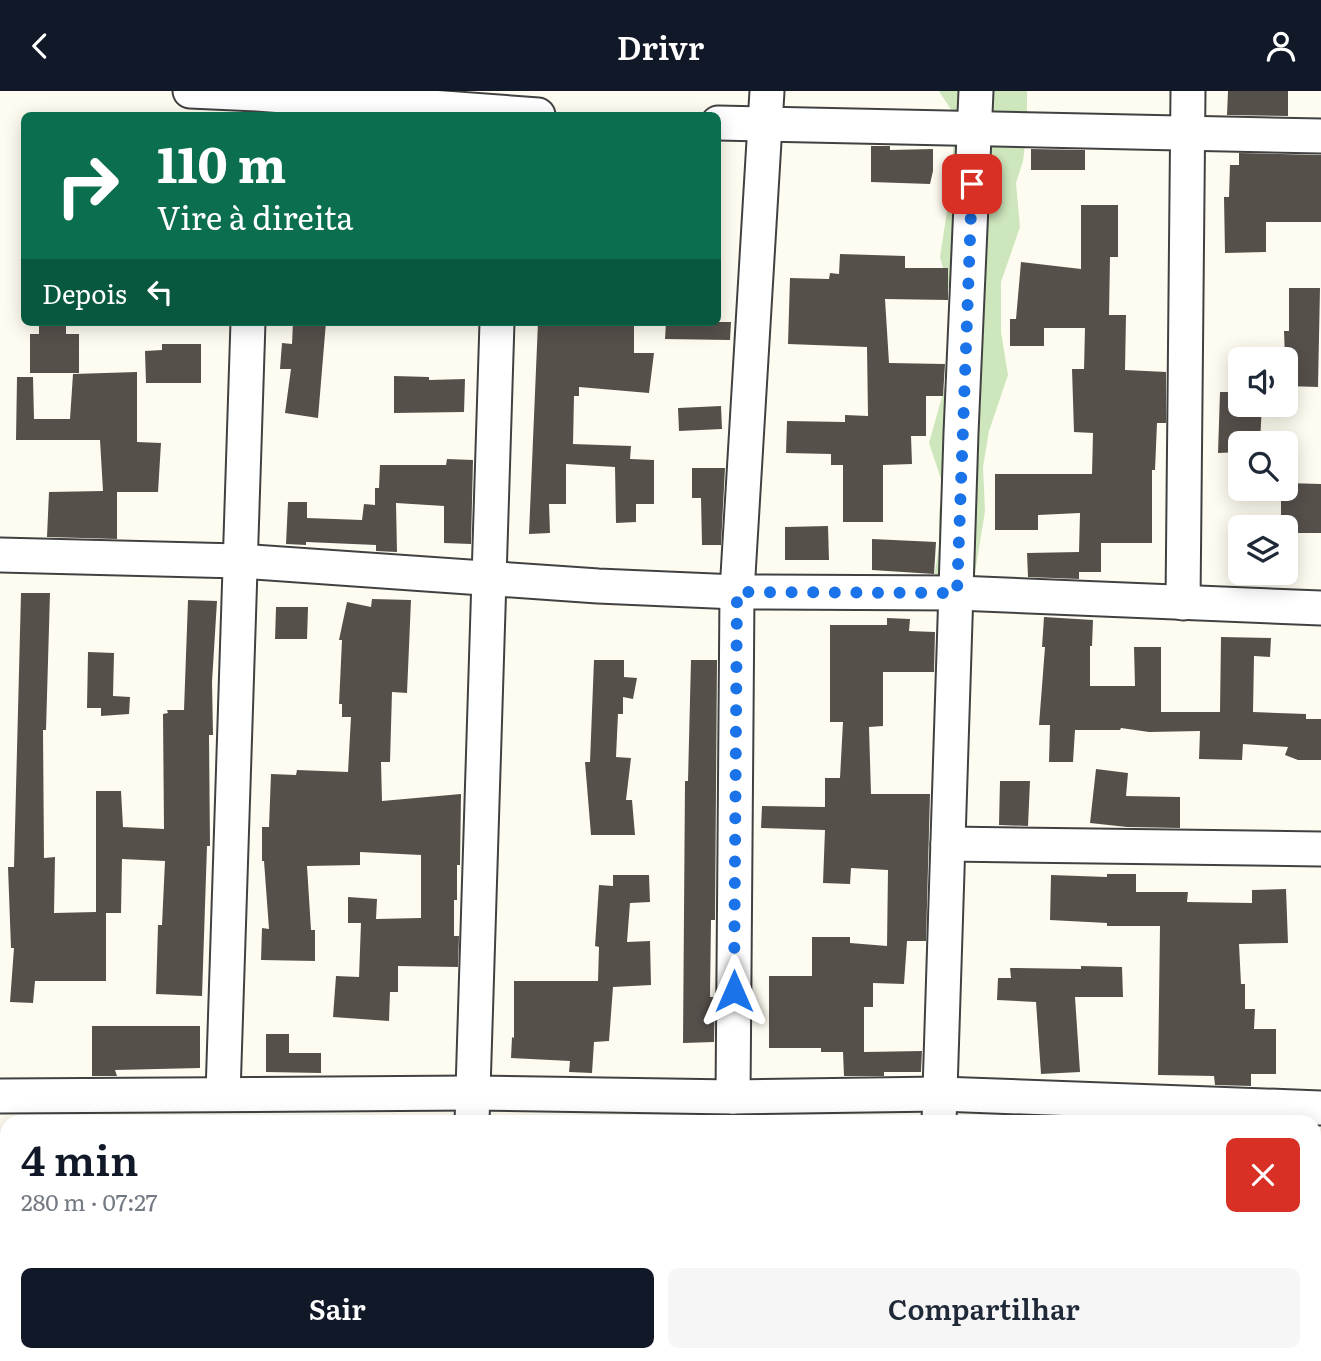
<!DOCTYPE html>
<html lang="pt">
<head>
<meta charset="utf-8">
<style>
	body { margin:0; font-family:Literata,serif; background:#f6f6f7; color:#1f2937; height:100vh; display:flex; flex-direction:column; font-size:26px; white-space:nowrap }
	* { box-sizing:border-box; margin:0 }
	p { font-size:23px; color:#747a83 }
	.icon { flex:none; width:38px; height:38px; fill:none; stroke:currentColor; stroke-width:2; stroke-linecap:round; stroke-linejoin:round }
	.map { position:relative; flex:1; overflow:hidden }
	.details { position:absolute; left:0px; top:1024px; width:1321px; height:247px; display:flex; flex-direction:column; background:#fff; border-radius:21px 21px 0 0; box-shadow:0 4px 18px #0003 }
	.details>* { flex:none }
	.banner { position:absolute; left:21px; top:21px; width:700px; height:214px; border-radius:10px; box-shadow:0 4px 18px #0003; background:#0b6e4f; color:#fff; overflow:hidden }
	.tools { position:absolute; left:1228px; top:256px; display:grid; gap:14px }
	.tools a { display:grid; place-items:center; width:70px; height:70px; border-radius:10px; background:#fff; box-shadow:0 4px 18px #0003; font-size:35px }
	.pin { position:absolute; display:grid; place-items:center; width:60px; height:60px; color:#fff; margin:-30px; border-radius:14px; box-shadow:0 4px 10px #0006 }
	.me { position:absolute; width:77px; margin:-38px; rotate:0deg; stroke-linejoin:round; filter:drop-shadow(0 0 5px #0008) }
	.turn { display:flex; align-items:center; gap:24px; height:147px; padding:0 21px; font-size:32px }
	.turn .icon { width:91px; height:91px; stroke-width:2.5 }
	.turn b { display:block; font-size:49px; line-height:60px }
	.then { display:flex; align-items:center; height:66px; padding:0 21px; background:#0003; gap:14px; font-size:26px }
	.round { display:grid; place-items:center; flex:none; width:74px; height:74px; border-radius:10px; background:#f6f6f7 }
	.summary { display:flex; align-items:center; justify-content:space-between; height:119px; padding:0 21px }
	h1 { font-size:42px; font-weight:600; line-height:52px; color:#111827 }
	.action { display:flex; gap:14px; margin-top:auto; padding:14px 21px }
	.action a { flex:1; height:80px; border-radius:10px; background:#111827; color:#fff; font-size:28px; font-weight:600; line-height:80px; text-align:center }
	.action a+a { background:#f6f6f7; color:#1f2937 }
	header { display:flex; justify-content:space-between; align-items:center; height:91px; padding:0 21px; background:#111827; color:#fff; font-size:32px; font-weight:600 }
	.map>svg:first-child { display:block }
	.green { fill:#cee6bc }
	.building { fill:#56504b }
	.lines { fill:none; stroke-linecap:round; stroke-linejoin:round }
	.minor-casing { stroke:#414141; stroke-width:37 }
	.minor { stroke:#fff; stroke-width:33 }
	.route { stroke:#1a73e8; stroke-width:12; stroke-dasharray:0 21.6 }
</style>
</head>
<body>
<header><svg class="icon" aria-label="back" viewBox="0 0 24 24"><path d="M15 5l-7 7 7 7"/></svg>Drivr<svg class="icon" aria-label="person" viewBox="0 0 24 24"><circle cx="12" cy="8" r="4"/><path d="M4 21q1-7 8-7t8 7"/></svg></header>
<div class="map">
<svg width="1321" height="1270" viewBox="0 0 1321 1270">
	<rect width="100%" height="100%" fill="#fefcf0"/>
	<path class="green" d="M 939,0 L 1027,0 L 1027,38 L 1023,70 L 1016,92 L 1020,136 L 1001,191 L 1001,241 L 1008,284 L 989,340 L 983,376 L 985,420 L 975,482 L 944,503 L 933,492 L 939,456 L 939,421 L 943,394 L 929,352 L 956,256 L 958,231 L 940,166 L 951,94 L 955,25 Z"/>
	<g class="building">
		<path d="M 1228,0 L 1288,0 L 1288,25 L 1227,24 Z"/>
		<path d="M 871,55 L 890,55 L 890,59 L 933,58 L 933,80 L 930,93 L 871,91 Z"/>
		<path d="M 1031,58 L 1085,59 L 1085,79 L 1031,79 Z"/>
		<path d="M 1239,62 L 1321,64 L 1321,131 L 1266,131 L 1266,161 L 1225,162 L 1224,106 L 1229,106 L 1230,74 L 1239,74 Z"/>
		<path d="M 1081,114 L 1118,114 L 1118,166 L 1110,166 L 1109,224 L 1126,224 L 1125,279 L 1166,281 L 1166,332 L 1157,332 L 1155,379 L 1152,379 L 1152,452 L 1101,452 L 1101,481 L 1079,481 L 1079,488 L 1028,486 L 1027,462 L 1079,461 L 1080,422 L 1038,424 L 1038,439 L 995,439 L 995,383 L 1092,383 L 1093,342 L 1074,341 L 1072,278 L 1084,278 L 1085,237 L 1044,237 L 1044,255 L 1010,255 L 1010,228 L 1016,228 L 1021,171 L 1081,178 Z"/>
		<path d="M 840,163 L 905,165 L 905,177 L 948,177 L 948,209 L 885,208 L 889,272 L 945,273 L 943,305 L 926,305 L 926,345 L 911,345 L 912,373 L 883,374 L 883,431 L 843,431 L 843,374 L 831,374 L 831,363 L 786,362 L 787,330 L 845,331 L 845,324 L 868,325 L 867,256 L 788,253 L 790,187 L 829,188 L 830,182 L 839,183 Z"/>
		<path d="M 1289,197 L 1320,197 L 1318,296 L 1286,295 L 1284,240 L 1289,240 Z"/>
		<path d="M 39,231 L 66,231 L 66,243 L 79,243 L 79,282 L 30,282 L 30,243 L 39,243 Z"/>
		<path d="M 293,231 L 326,231 L 318,327 L 285,322 L 291,278 L 280,278 L 282,252 L 292,253 Z"/>
		<path d="M 538,231 L 634,231 L 634,262 L 654,262 L 649,302 L 579,296 L 579,305 L 574,305 L 573,353 L 631,355 L 630,368 L 654,369 L 654,413 L 636,413 L 636,431 L 616,432 L 615,376 L 566,373 L 566,413 L 549,413 L 550,442 L 529,443 Z"/>
		<path d="M 666,231 L 731,231 L 730,249 L 665,248 Z"/>
		<path d="M 162,253 L 201,253 L 201,292 L 146,292 L 145,260 L 162,259 Z"/>
		<path d="M 137,281 L 137,351 L 161,352 L 158,401 L 117,401 L 117,448 L 47,446 L 49,401 L 103,400 L 100,349 L 16,349 L 17,286 L 33,286 L 34,328 L 70,328 L 73,283 Z"/>
		<path d="M 394,285 L 429,286 L 429,289 L 465,288 L 464,321 L 394,322 Z"/>
		<path d="M 1220,301 L 1241,301 L 1241,313 L 1262,313 L 1260,352 L 1241,352 L 1241,361 L 1218,362 Z"/>
		<path d="M 721,315 L 722,338 L 679,340 L 678,317 Z"/>
		<path d="M 447,368 L 473,369 L 471,453 L 444,452 L 444,415 L 396,412 L 397,461 L 376,460 L 376,454 L 306,451 L 306,454 L 286,453 L 288,411 L 307,411 L 307,427 L 362,429 L 364,413 L 375,414 L 375,397 L 379,397 L 380,374 L 446,374 Z"/>
		<path d="M 692,377 L 725,377 L 721,454 L 702,454 L 701,407 L 692,407 Z"/>
		<path d="M 1286,392 L 1321,393 L 1321,442 L 1289,442 L 1289,436 L 1281,436 L 1281,397 L 1286,397 Z"/>
		<path d="M 828,435 L 829,469 L 785,469 L 785,436 Z"/>
		<path d="M 872,448 L 936,451 L 934,483 L 872,479 Z"/>
		<path d="M 21,502 L 50,502 L 46,639 L 43,639 L 44,767 L 55,766 L 54,822 L 96,821 L 96,700 L 121,700 L 123,736 L 164,738 L 163,623 L 168,622 L 167,619 L 184,619 L 188,509 L 217,510 L 212,591 L 213,644 L 209,644 L 210,755 L 207,755 L 202,905 L 156,903 L 158,834 L 162,834 L 165,770 L 122,768 L 121,822 L 106,822 L 106,890 L 35,890 L 33,912 L 10,911 L 14,857 L 11,857 L 8,776 L 14,776 Z"/>
		<path d="M 372,508 L 411,509 L 407,602 L 392,601 L 390,671 L 381,671 L 382,710 L 461,703 L 460,774 L 457,774 L 457,809 L 454,809 L 454,845 L 459,845 L 458,876 L 398,875 L 398,901 L 390,901 L 389,930 L 333,926 L 336,885 L 359,886 L 361,832 L 348,832 L 348,806 L 377,808 L 376,828 L 421,827 L 421,764 L 360,761 L 360,774 L 307,775 L 311,839 L 315,839 L 315,870 L 261,869 L 262,837 L 269,838 L 264,770 L 262,770 L 262,736 L 269,736 L 271,683 L 296,684 L 297,679 L 348,681 L 351,626 L 342,626 L 342,613 L 339,613 L 342,549 L 339,549 L 347,511 L 371,516 Z"/>
		<path d="M 276,516 L 308,516 L 307,548 L 275,548 Z"/>
		<path d="M 1044,526 L 1093,529 L 1092,555 L 1090,555 L 1090,595 L 1135,595 L 1134,556 L 1161,556 L 1161,621 L 1220,621 L 1221,546 L 1271,547 L 1270,566 L 1254,565 L 1253,621 L 1306,623 L 1306,628 L 1321,628 L 1321,669 L 1298,669 L 1285,664 L 1288,656 L 1243,653 L 1242,669 L 1199,668 L 1200,640 L 1149,641 L 1121,637 L 1120,639 L 1075,639 L 1073,671 L 1049,671 L 1050,634 L 1039,634 L 1045,556 L 1042,556 Z"/>
		<path d="M 887,527 L 910,528 L 909,540 L 935,541 L 934,581 L 883,581 L 883,635 L 869,636 L 871,703 L 930,703 L 926,850 L 907,850 L 904,893 L 873,892 L 873,916 L 864,916 L 864,961 L 922,960 L 921,981 L 884,981 L 884,985 L 844,985 L 843,961 L 821,961 L 821,957 L 769,957 L 769,885 L 812,885 L 812,846 L 850,846 L 850,852 L 887,855 L 888,779 L 851,777 L 850,793 L 823,792 L 825,739 L 761,737 L 762,715 L 825,716 L 825,687 L 840,687 L 843,631 L 830,631 L 830,534 L 887,534 Z"/>
		<path d="M 88,561 L 114,562 L 113,605 L 130,606 L 129,623 L 101,625 L 101,617 L 87,617 Z"/>
		<path d="M 594,569 L 624,569 L 624,586 L 637,587 L 633,608 L 623,606 L 623,623 L 618,623 L 616,666 L 631,667 L 626,709 L 632,709 L 635,744 L 591,744 L 585,671 L 590,671 Z"/>
		<path d="M 691,569 L 717,569 L 715,829 L 711,829 L 710,906 L 715,906 L 714,951 L 683,952 L 685,690 L 688,690 Z"/>
		<path d="M 1096,678 L 1128,682 L 1126,705 L 1180,706 L 1180,737 L 1127,736 L 1090,732 Z"/>
		<path d="M 1000,690 L 1030,690 L 1028,735 L 999,734 Z"/>
		<path d="M 1107,783 L 1136,783 L 1136,801 L 1188,801 L 1187,811 L 1252,812 L 1252,799 L 1286,798 L 1288,852 L 1239,853 L 1241,893 L 1245,893 L 1245,918 L 1255,918 L 1254,938 L 1276,938 L 1276,983 L 1251,983 L 1251,995 L 1215,994 L 1214,985 L 1158,984 L 1160,835 L 1107,835 L 1107,832 L 1050,829 L 1051,784 L 1107,786 Z"/>
		<path d="M 613,784 L 649,784 L 650,811 L 630,812 L 627,851 L 650,850 L 651,894 L 613,896 L 609,950 L 594,951 L 592,982 L 569,981 L 570,970 L 511,967 L 512,946 L 514,947 L 514,890 L 598,890 L 599,856 L 595,855 L 599,794 L 613,795 Z"/>
		<path d="M 1081,875 L 1122,876 L 1123,906 L 1075,906 L 1080,981 L 1041,983 L 1036,911 L 997,909 L 998,887 L 1011,887 L 1010,877 L 1081,878 Z"/>
		<path d="M 92,935 L 200,935 L 200,977 L 115,979 L 117,985 L 92,985 Z"/>
		<path d="M 266,943 L 289,943 L 289,962 L 321,962 L 321,982 L 266,981 Z"/>
	</g>
	<g class="lines">
		<g class="minor-casing">
			<g id="minor">
				<path d="M 190,0 L 257,3 L 538,24"/>
				<path d="M 718,32 L 1321,45"/>
				<path d="M 0,464 L 239,470 L 598,495 L 737,501 L 957,502 L 1321,517"/>
				<path d="M 1183,512 L 1188,0"/>
				<path d="M 948,753 L 1321,758"/>
				<path d="M 223,1003 L 248,231"/>
				<path d="M 0,1005 L 473,1002 L 733,1006 L 940,1003 L 1321,1017"/>
				<path d="M 733,1006 L 737,501 L 767,0"/>
				<path d="M 472,1031 L 497,231"/>
				<path d="M 939,1031 L 961,342 L 976,0"/>
				<path d="M 0,1260 L 7,1260"/>
				<path d="M 88,1264 L 249,1270"/>
				<path d="M 950,1264 L 1175,1270"/>
				<path d="M 464,1270 L 465,1264"/>
			</g>
		</g>
		<use href="#minor" class="minor"/>
	</g>
	<g class="lines">
		<path class="route" d="M 734,900 L 737,501 L 957,502 L 972,93"/>
	</g>
</svg>
<div class="tools">
<a><svg class="icon" aria-label="sound" viewBox="0 0 24 24"><path d="M4 9h4l5-4v14l-5-4H4zM17 9q2 3 0 6"/></svg></a>
<a><svg class="icon" aria-label="search" viewBox="0 0 24 24"><circle cx="10" cy="10" r="6"/><path d="M15 15l6 6"/></svg></a>
<a><svg class="icon" aria-label="layers" viewBox="0 0 24 24"><path d="M12 4l9 5-9 5-9-5zM3 14l9 5 9-5"/></svg></a>
</div>
<div class="pin" style="left:972px;top:93px;background:#d93025"><svg class="icon" aria-label="arrive" viewBox="0 0 24 24"><path d="M6 21V4h12l-3 4 3 4H6"/></svg></div>
<svg class="me" style="left:734px;top:900px" viewBox="-20 -20 40 40"><path d="M0-17L14 15 0 8-14 15z" fill="#1a73e8" stroke="#fff" stroke-width="4"/></svg>
<div class="banner">
<div class="turn"><svg class="icon" aria-label="right" viewBox="0 0 24 24"><path d="M7 20v-9h11M14 6l5 5-5 5"/></svg><div><b>110 m</b>Vire à direita</div></div>
<div class="then">Depois<svg class="icon" aria-label="left" viewBox="0 0 24 24"><path d="M17 20v-9H6M10 6l-5 5 5 5"/></svg></div>
</div>
<section class="details">
<div class="summary"><div><h1>4 min</h1><p>280 m · 07:27</p></div><a class="round" style="background:#d93025;color:#fff"><svg class="icon" aria-label="close" viewBox="0 0 24 24"><path d="M6 6l12 12M18 6L6 18"/></svg></a></div>
<div class="action"><a>Sair</a><a>Compartilhar</a></div>
</section>
</div>
</body>
</html>
